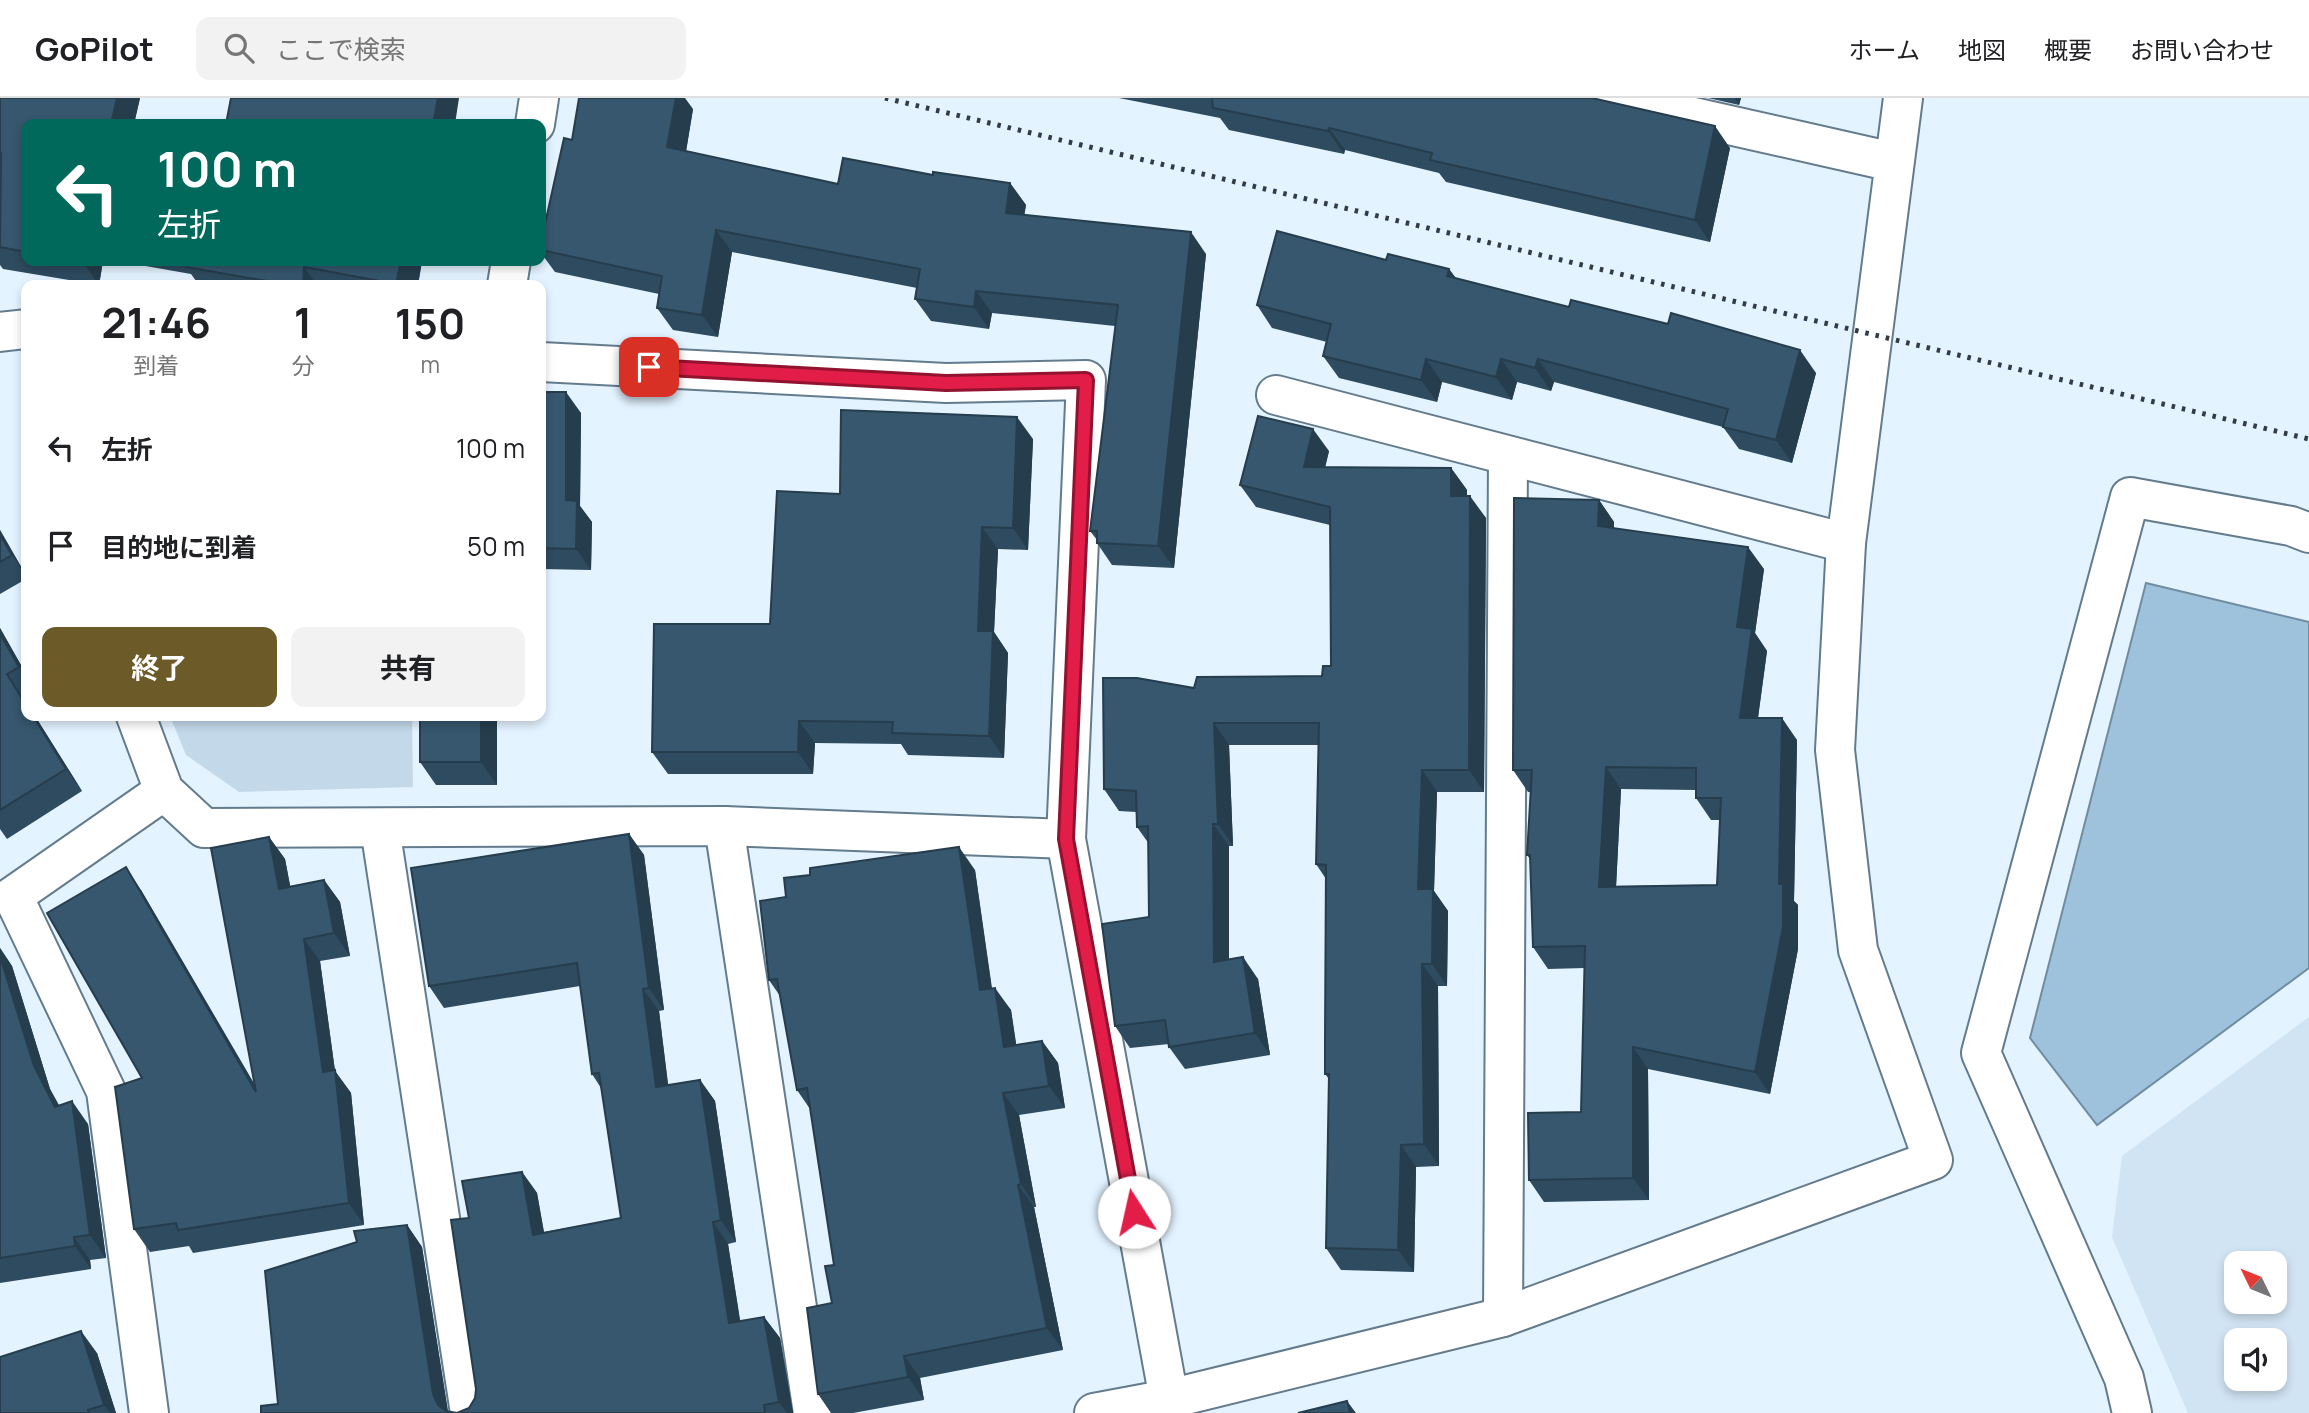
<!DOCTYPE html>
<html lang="ja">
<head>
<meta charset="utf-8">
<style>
	body { margin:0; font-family:Manrope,"Noto Sans JP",sans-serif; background:#f2f2f2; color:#202124; height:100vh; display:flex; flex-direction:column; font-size:26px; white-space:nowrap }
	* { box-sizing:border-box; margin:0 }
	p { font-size:23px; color:#757577 }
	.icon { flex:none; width:38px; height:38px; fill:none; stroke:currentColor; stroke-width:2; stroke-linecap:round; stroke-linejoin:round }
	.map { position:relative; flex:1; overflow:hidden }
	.details { position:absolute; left:21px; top:182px; width:525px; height:441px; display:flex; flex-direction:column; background:#fff; border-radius:14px; box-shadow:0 4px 10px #0003 }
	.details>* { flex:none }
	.top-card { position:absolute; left:21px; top:21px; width:525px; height:147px; border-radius:14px; box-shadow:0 4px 10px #0003; background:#00695c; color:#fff; overflow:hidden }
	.needle { width:46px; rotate:313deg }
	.tools { position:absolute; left:2224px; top:1153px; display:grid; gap:14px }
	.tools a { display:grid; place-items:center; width:63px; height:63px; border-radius:14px; background:#fff; box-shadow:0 4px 10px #0003; font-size:35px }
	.pin { position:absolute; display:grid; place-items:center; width:60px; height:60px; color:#fff; margin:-30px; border-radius:14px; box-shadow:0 4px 10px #0006 }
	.me { position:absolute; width:77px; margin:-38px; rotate:350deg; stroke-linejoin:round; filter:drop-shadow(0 0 5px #0008) }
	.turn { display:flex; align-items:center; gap:24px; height:147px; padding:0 21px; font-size:32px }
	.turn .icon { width:91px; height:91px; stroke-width:2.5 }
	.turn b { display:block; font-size:49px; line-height:60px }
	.eta { display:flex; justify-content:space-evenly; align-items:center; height:119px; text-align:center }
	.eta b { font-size:42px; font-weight:700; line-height:49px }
	.primary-button { display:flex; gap:14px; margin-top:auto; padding:14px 21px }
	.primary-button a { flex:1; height:80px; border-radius:14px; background:#6c5a28; color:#fff; font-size:28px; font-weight:700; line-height:80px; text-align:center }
	.primary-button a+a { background:#f2f2f2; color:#202124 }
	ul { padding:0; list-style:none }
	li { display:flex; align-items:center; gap:21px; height:98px; padding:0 21px }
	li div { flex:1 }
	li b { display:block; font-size:26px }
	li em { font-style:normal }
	header { display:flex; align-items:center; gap:42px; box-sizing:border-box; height:98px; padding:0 35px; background:#fff; border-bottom:2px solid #e0e0e0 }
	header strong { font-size:33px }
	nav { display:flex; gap:38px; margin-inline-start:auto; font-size:24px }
	.search { width:490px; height:63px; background:#f2f2f2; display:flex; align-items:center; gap:18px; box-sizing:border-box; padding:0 24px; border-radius:14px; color:#757577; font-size:26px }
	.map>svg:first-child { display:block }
	.built { fill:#d1e4f3; fill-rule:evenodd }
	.green { fill:#c3d9ea }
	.water { fill:#9ec2dc; stroke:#708ca0; stroke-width:2 }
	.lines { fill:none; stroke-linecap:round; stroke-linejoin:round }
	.street-casing { stroke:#637b8c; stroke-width:42 }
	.street { stroke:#fff; stroke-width:38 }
	.rail { stroke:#333c44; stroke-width:5; stroke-dasharray:3.5 7; stroke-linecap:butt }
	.wall { fill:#2e4b5f; fill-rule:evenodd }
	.shaded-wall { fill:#263d4d }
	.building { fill:#36576e; stroke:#263d4d; stroke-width:2; fill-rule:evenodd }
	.route-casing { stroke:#92132f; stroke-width:18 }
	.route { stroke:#e11d48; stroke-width:12 }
</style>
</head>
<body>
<header>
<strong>GoPilot</strong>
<div class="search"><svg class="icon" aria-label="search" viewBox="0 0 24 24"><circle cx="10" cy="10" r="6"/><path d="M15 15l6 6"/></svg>ここで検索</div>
<nav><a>ホーム</a><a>地図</a><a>概要</a><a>お問い合わせ</a></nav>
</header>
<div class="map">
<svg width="2309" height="1315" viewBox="0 0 2309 1315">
	<rect width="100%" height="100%" fill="#e3f3ff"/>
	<path class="built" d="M 2309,919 L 2309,1315 L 2188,1315 L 2112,1139 L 2122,1058 ZM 2236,1166 L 2275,1166 L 2275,1204 L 2236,1204 ZM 2236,1242 L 2275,1242 L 2275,1281 L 2236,1281 Z"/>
	<path class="green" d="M 170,618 L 412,618 L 413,689 L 239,694 L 186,657 Z"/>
	<path class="water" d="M 2146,485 L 2309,524 L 2309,870 L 2097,1027 L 2030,940 Z"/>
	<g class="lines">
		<g class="street-casing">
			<g id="street">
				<path d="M 1609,0 L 1893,64"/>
				<path d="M 535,26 L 539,0"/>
				<path d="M 507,187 L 511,163"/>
				<path d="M 0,234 L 26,231"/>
				<path d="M 541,264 L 946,285 L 1086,282 L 1066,741 L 1169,1301"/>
				<path d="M 1276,297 L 1846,445"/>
				<path d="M 136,618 L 164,693 L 204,730 L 724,728 L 1066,741"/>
				<path d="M 724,728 L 813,1315"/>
				<path d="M 380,730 L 470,1315"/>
				<path d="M 1503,1219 L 1508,359"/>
				<path d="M 149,1315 L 106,993 L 13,798 L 164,693"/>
				<path d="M 1094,1315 L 1169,1301 L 1503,1219 L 1933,1062 L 1858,852 L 1835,652 L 1846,445 L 1903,0"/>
				<path d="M 2132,1315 L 2124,1280 L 1981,955 L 2130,399 L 2291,428 L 2309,435"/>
			</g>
		</g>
		<use href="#street" class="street"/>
		<path class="rail" d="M 885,0 L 2309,341"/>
	</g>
	<g class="wall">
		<path d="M 0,0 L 140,0 L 134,26 L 26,26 L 26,163 L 103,163 L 99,187 L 3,171 L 0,167 Z"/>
		<path d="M 1119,0 L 1592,0 L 1730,50 L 1710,144 L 1446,84 L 1439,75 L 1345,52 L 1344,56 L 1229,32 L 1220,20 Z"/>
		<path d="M 1708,0 L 1741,0 L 1739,7 Z"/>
		<path d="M 693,11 L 686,53 L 838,86 L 933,77 L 1010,85 L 1026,107 L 1024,117 L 1206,156 L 1174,470 L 1112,467 L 1097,445 L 1097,442 L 1090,433 L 1115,228 L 992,215 L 989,231 L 931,223 L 915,201 L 917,190 L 732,154 L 718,239 L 673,232 L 657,210 L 659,196 L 555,174 L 541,155 L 541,144 L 572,42 Z"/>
		<path d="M 1386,162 L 1449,171 L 1456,180 L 1816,275 L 1792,365 L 1739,351 L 1723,329 L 1554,284 L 1551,293 L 1517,284 L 1512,302 L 1442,284 L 1437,304 L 1339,280 L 1323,258 L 1327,244 L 1272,230 L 1257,207 Z"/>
		<path d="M 117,163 L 422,163 L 418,187 L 199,187 L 191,176 Z"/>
		<path d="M 541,294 L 581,315 L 580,408 L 592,424 L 591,472 L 541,471 Z"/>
		<path d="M 1033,341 L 1028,452 L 998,451 L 994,534 L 1008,555 L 1004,660 L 908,657 L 901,646 L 815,645 L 813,676 L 668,676 L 652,654 L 770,526 L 840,396 Z"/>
		<path d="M 1329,353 L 1325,369 L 1451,370 L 1467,392 L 1467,398 L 1486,420 L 1484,694 L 1437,694 L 1434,793 L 1448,813 L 1447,888 L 1438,888 L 1439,1068 L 1416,1069 L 1414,1174 L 1341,1172 L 1326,1150 L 1329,981 L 1325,976 L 1326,781 L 1316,766 L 1319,647 L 1229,647 L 1233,748 L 1229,748 L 1229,861 L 1258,881 L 1270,957 L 1185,971 L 1169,949 L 1169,946 L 1130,950 L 1115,928 L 1149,819 L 1149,746 L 1137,729 L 1136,714 L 1119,713 L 1104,691 L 1194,590 L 1322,578 L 1331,568 L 1330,427 L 1256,409 L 1240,387 Z"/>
		<path d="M 1599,402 L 1614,424 L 1614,430 L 1764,471 L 1755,535 L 1767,553 L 1758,620 L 1797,642 L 1794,803 L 1798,807 L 1798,851 L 1770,996 L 1648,971 L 1649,1102 L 1544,1104 L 1529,1082 L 1581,1014 L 1585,870 L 1548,871 L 1533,849 L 1530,761 L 1527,757 L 1531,694 L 1528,694 L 1513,672 ZM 1621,691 L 1696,692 L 1696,700 L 1711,722 L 1720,722 L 1717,787 L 1616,788 Z"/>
		<path d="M 0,432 L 26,477 L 26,481 L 0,496 Z"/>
		<path d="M 0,530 L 26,576 L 26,597 L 23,599 L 26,618 L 35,618 L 82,693 L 7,741 L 0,731 Z"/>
		<path d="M 420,618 L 497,618 L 497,687 L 436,687 L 420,664 Z"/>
		<path d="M 629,736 L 644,757 L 664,912 L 659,913 L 668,987 L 700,982 L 715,1003 L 736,1144 L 728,1146 L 740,1223 L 764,1219 L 780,1240 L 793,1315 L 261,1315 L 278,1306 L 407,1127 L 422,1149 L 448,1313 L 457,1315 L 469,1310 L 475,1300 L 476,1291 L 469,1120 L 522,1074 L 537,1095 L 544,1134 L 621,1120 L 601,990 L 592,976 L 580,888 L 444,910 L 429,888 Z"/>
		<path d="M 269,739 L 285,761 L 290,788 L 324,782 L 340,804 L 350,858 L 320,863 L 335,973 L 351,995 L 364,1127 L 193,1155 L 189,1148 L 150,1154 L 134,1131 L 142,980 L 141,792 L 255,987 Z"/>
		<path d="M 975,772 L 992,890 L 1011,912 L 1016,947 L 1042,943 L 1058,965 L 1065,1010 L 1019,1017 L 1036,1109 L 1034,1109 L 1063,1252 L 920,1280 L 924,1302 L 853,1315 L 831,1315 L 818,1296 L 832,1205 L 834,1167 L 810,1011 L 797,992 L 780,898 L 769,882 Z"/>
		<path d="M 0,850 L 12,868 L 50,991 L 59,1007 L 88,1026 L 106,1160 L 90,1162 L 91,1171 L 0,1185 Z"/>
		<path d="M 97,1255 L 116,1315 L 0,1315 Z"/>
	</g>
	<g class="shaded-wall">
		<path d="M 117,0 L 140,0 L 134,26 L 111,26 Z"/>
		<path d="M 438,0 L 459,0 L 455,26 L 433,26 Z"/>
		<path d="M 676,0 L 685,0 L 693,11 L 683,72 L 667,49 Z"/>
		<path d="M 1735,0 L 1741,0 L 1739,7 Z"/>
		<path d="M 1715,28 L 1730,50 L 1710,144 L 1695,122 Z"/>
		<path d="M 1329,30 L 1345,52 L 1344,56 L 1328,33 Z"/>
		<path d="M 1010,85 L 1026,107 L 1021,138 L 1006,115 Z"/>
		<path d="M 716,132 L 732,154 L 718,239 L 702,217 Z"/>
		<path d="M 1191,134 L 1206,156 L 1174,470 L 1158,448 Z"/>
		<path d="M 82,163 L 103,163 L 99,187 Z"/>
		<path d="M 401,163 L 422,163 L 418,187 L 397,187 Z"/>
		<path d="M 304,169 L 317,187 L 303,187 Z"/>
		<path d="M 1449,171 L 1465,194 L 1447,178 Z"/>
		<path d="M 976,193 L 992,215 L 989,231 L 974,209 Z"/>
		<path d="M 1800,252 L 1816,275 L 1792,365 L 1776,342 Z"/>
		<path d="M 1426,261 L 1442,284 L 1437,304 L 1421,282 Z"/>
		<path d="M 1501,261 L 1517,284 L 1512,302 L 1496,279 Z"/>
		<path d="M 1538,261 L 1554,284 L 1551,293 L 1535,270 Z"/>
		<path d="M 566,294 L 581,315 L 580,408 L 592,424 L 591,472 L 576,451 L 566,402 Z"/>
		<path d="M 1017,319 L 1033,341 L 1028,452 L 1013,430 Z"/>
		<path d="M 1313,331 L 1329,353 L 1320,391 L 1304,369 Z"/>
		<path d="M 1451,370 L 1467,392 L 1466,420 L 1451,398 Z"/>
		<path d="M 1470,398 L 1486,420 L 1484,694 L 1469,672 Z"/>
		<path d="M 1599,402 L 1614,424 L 1613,450 L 1598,428 Z"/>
		<path d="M 982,429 L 998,451 L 994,534 L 1008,555 L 1004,660 L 989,638 L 978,533 Z"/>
		<path d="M 0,432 L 26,478 L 12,457 L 0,437 Z"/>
		<path d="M 1748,449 L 1764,471 L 1755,535 L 1767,553 L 1755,641 L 1740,620 L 1737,529 Z"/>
		<path d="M 0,530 L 26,576 L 26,579 L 0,536 Z"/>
		<path d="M 33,618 L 35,618 L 82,693 L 66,671 Z"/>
		<path d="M 481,618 L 497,618 L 497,687 L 481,664 Z"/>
		<path d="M 1782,620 L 1797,642 L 1794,803 L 1798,807 L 1798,851 L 1770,996 L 1755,974 L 1779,786 Z"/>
		<path d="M 799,623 L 815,645 L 813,676 L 798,654 Z"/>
		<path d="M 1214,625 L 1229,647 L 1233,748 L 1218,726 Z"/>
		<path d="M 1606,669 L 1621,691 L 1615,810 L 1599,789 Z"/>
		<path d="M 1422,672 L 1437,694 L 1434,793 L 1448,813 L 1447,888 L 1432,866 L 1418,791 Z"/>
		<path d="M 1213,726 L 1229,748 L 1229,886 L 1214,864 Z"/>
		<path d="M 629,736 L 644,757 L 664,912 L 649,890 Z"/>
		<path d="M 269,739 L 285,761 L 295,813 L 279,791 Z"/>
		<path d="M 959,749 L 975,772 L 995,915 L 980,892 Z"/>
		<path d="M 126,769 L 141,792 L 272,1017 L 256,994 Z"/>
		<path d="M 324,782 L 340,804 L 350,858 L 334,835 Z"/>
		<path d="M 304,841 L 320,863 L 335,973 L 351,995 L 364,1127 L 349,1105 L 323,974 Z"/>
		<path d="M 0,850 L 12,868 L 50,991 L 71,1031 L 55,1009 L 34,968 L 0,858 Z"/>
		<path d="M 1243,859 L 1258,881 L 1270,957 L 1255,935 Z"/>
		<path d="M 1422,866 L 1438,888 L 1439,1068 L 1424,1046 Z"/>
		<path d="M 995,890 L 1011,912 L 1020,971 L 1004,949 Z"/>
		<path d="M 643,891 L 659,913 L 671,1010 L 656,989 Z"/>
		<path d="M 1042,943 L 1058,965 L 1065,1010 L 1049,988 Z"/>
		<path d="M 1633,949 L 1648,971 L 1649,1102 L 1633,1080 Z"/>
		<path d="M 700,982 L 715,1003 L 736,1144 L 721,1122 Z"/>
		<path d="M 1003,995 L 1019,1017 L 1036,1109 L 1021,1086 Z"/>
		<path d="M 72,1003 L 88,1026 L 106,1160 L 90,1137 Z"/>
		<path d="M 1401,1047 L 1416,1069 L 1414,1174 L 1398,1152 Z"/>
		<path d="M 522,1074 L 537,1095 L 548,1158 L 533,1137 Z"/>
		<path d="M 1018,1087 L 1034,1109 L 1063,1252 L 1047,1230 Z"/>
		<path d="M 713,1124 L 728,1146 L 744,1247 L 729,1225 Z"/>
		<path d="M 407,1127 L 422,1149 L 448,1315 L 438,1307 L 433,1296 Z"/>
		<path d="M 74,1139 L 90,1162 L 91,1171 L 75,1148 Z"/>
		<path d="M 764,1219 L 780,1240 L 793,1315 L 787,1315 L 779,1304 Z"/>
		<path d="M 81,1233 L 97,1255 L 116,1315 L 110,1315 L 104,1307 Z"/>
		<path d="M 904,1258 L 920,1280 L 924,1302 L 908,1279 Z"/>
		<path d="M 1347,1303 L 1356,1315 L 1350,1315 Z"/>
	</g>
	<g class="building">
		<path d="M 0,0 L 117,0 L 111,26 L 26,26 L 26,154 L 0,149 L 1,55 L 0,55 Z"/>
		<path d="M 231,0 L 438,0 L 433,26 L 226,26 Z"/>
		<path d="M 579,0 L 676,0 L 667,49 L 838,86 L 843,60 L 933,77 L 933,74 L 1010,85 L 1006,115 L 1191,134 L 1158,448 L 1097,445 L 1097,433 L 1090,433 L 1118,207 L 976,193 L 974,209 L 915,201 L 920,171 L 716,132 L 702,217 L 657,210 L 662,178 L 541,152 L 541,144 L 564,40 L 572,42 Z"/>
		<path d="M 1212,0 L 1592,0 L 1715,28 L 1695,122 L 1430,62 L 1432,55 L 1329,30 L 1328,33 L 1213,10 Z"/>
		<path d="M 1277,133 L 1386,162 L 1388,156 L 1449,171 L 1447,178 L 1569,209 L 1571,202 L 1668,226 L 1671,215 L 1800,252 L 1776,342 L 1723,329 L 1728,311 L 1538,261 L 1535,270 L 1501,261 L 1496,279 L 1426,261 L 1421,282 L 1323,258 L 1331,226 L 1257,207 Z"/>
		<path d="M 188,163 L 401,163 L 396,186 L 304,169 L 303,187 L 289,187 L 186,169 Z"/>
		<path d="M 541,294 L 566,294 L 566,402 L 577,403 L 576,451 L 541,450 Z"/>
		<path d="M 841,312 L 1017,319 L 1013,430 L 982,429 L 978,533 L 993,533 L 989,638 L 892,635 L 893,624 L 799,623 L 798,654 L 652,654 L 654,526 L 770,526 L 777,393 L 840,396 Z"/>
		<path d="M 1258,318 L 1313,331 L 1304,369 L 1451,370 L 1451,398 L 1470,398 L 1469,672 L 1422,672 L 1418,791 L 1433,791 L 1432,866 L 1422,866 L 1424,1046 L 1401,1047 L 1398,1152 L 1326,1150 L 1329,976 L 1325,976 L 1325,943 L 1326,767 L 1316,766 L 1319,625 L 1214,625 L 1218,726 L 1213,726 L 1214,864 L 1243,859 L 1255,935 L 1169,949 L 1165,922 L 1115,928 L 1102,826 L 1149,819 L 1148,728 L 1137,729 L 1136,693 L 1104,691 L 1103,580 L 1137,580 L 1194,590 L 1197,579 L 1322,578 L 1323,568 L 1331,568 L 1330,409 L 1240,387 Z"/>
		<path d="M 1514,400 L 1599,402 L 1598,428 L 1748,449 L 1737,529 L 1752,531 L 1740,620 L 1782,620 L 1779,786 L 1783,786 L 1783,829 L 1755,974 L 1633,949 L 1633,1080 L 1529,1082 L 1528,1015 L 1581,1014 L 1585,848 L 1533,849 L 1530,757 L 1527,757 L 1532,672 L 1513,672 ZM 1606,669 L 1696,670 L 1696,700 L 1721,700 L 1717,787 L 1599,789 Z"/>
		<path d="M 0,437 L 12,457 L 0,464 Z"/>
		<path d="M 0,536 L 19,569 L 7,576 L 26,607 L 26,618 L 33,618 L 66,671 L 0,712 Z"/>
		<rect x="420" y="618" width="61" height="46"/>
		<path d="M 629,736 L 649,890 L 643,891 L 656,989 L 700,982 L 721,1122 L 713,1124 L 729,1225 L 764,1219 L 779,1304 L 764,1307 L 765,1315 L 261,1315 L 261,1308 L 278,1306 L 265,1173 L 357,1144 L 354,1133 L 407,1127 L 433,1296 L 438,1307 L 446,1313 L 457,1315 L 469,1310 L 475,1300 L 476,1291 L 451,1122 L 469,1120 L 462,1083 L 522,1074 L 533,1137 L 621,1120 L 599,975 L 592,976 L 577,865 L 429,888 L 411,770 Z"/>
		<path d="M 269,739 L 279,791 L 324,782 L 334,835 L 304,841 L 323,974 L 335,972 L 349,1105 L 178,1132 L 176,1125 L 134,1131 L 115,989 L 142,980 L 47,815 L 126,769 L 256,994 L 211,750 Z"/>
		<path d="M 959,749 L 980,892 L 995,890 L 1004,949 L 1042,943 L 1049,988 L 1003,995 L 1021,1086 L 1018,1087 L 1047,1230 L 904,1258 L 908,1279 L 818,1296 L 807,1210 L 832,1205 L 825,1168 L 834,1167 L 807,990 L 797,992 L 777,881 L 769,882 L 760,803 L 786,799 L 784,780 L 810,777 L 810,770 Z"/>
		<path d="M 0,858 L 34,968 L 55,1009 L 72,1003 L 90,1137 L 74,1139 L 75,1148 L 0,1160 Z"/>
		<path d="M 81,1233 L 104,1307 L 88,1312 L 89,1315 L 0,1315 L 0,1259 Z"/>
		<path d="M 1347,1303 L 1350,1315 L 1298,1315 Z"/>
	</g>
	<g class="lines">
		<g class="route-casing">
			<path id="route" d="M 649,269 L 946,285 L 1086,282 L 1066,741 L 1134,1114"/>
		</g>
		<use href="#route" class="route"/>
	</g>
</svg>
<div class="tools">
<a><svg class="needle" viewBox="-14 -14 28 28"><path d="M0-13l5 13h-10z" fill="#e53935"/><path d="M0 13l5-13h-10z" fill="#757577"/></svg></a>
<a><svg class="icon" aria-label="sound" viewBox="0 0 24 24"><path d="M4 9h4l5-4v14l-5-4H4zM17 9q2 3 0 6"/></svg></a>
</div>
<div class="pin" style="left:649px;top:269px;background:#d93025"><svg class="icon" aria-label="arrive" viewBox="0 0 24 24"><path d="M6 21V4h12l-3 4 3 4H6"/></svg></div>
<svg class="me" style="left:1134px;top:1114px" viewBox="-20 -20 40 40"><circle r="19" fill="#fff"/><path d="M0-13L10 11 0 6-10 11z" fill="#e11d48"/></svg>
<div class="top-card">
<div class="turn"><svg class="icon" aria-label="left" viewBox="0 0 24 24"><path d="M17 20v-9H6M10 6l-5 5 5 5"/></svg><div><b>100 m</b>左折</div></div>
</div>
<section class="details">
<div class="eta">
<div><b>21:46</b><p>到着</p></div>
<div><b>1</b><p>分</p></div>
<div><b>150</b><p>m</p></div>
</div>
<ul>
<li><svg class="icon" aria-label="left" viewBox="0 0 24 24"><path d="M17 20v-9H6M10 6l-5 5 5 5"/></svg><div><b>左折</b></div><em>100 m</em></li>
<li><svg class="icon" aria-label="arrive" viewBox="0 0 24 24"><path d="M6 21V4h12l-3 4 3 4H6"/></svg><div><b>目的地に到着</b></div><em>50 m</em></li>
</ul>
<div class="primary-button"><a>終了</a><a>共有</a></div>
</section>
</div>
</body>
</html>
